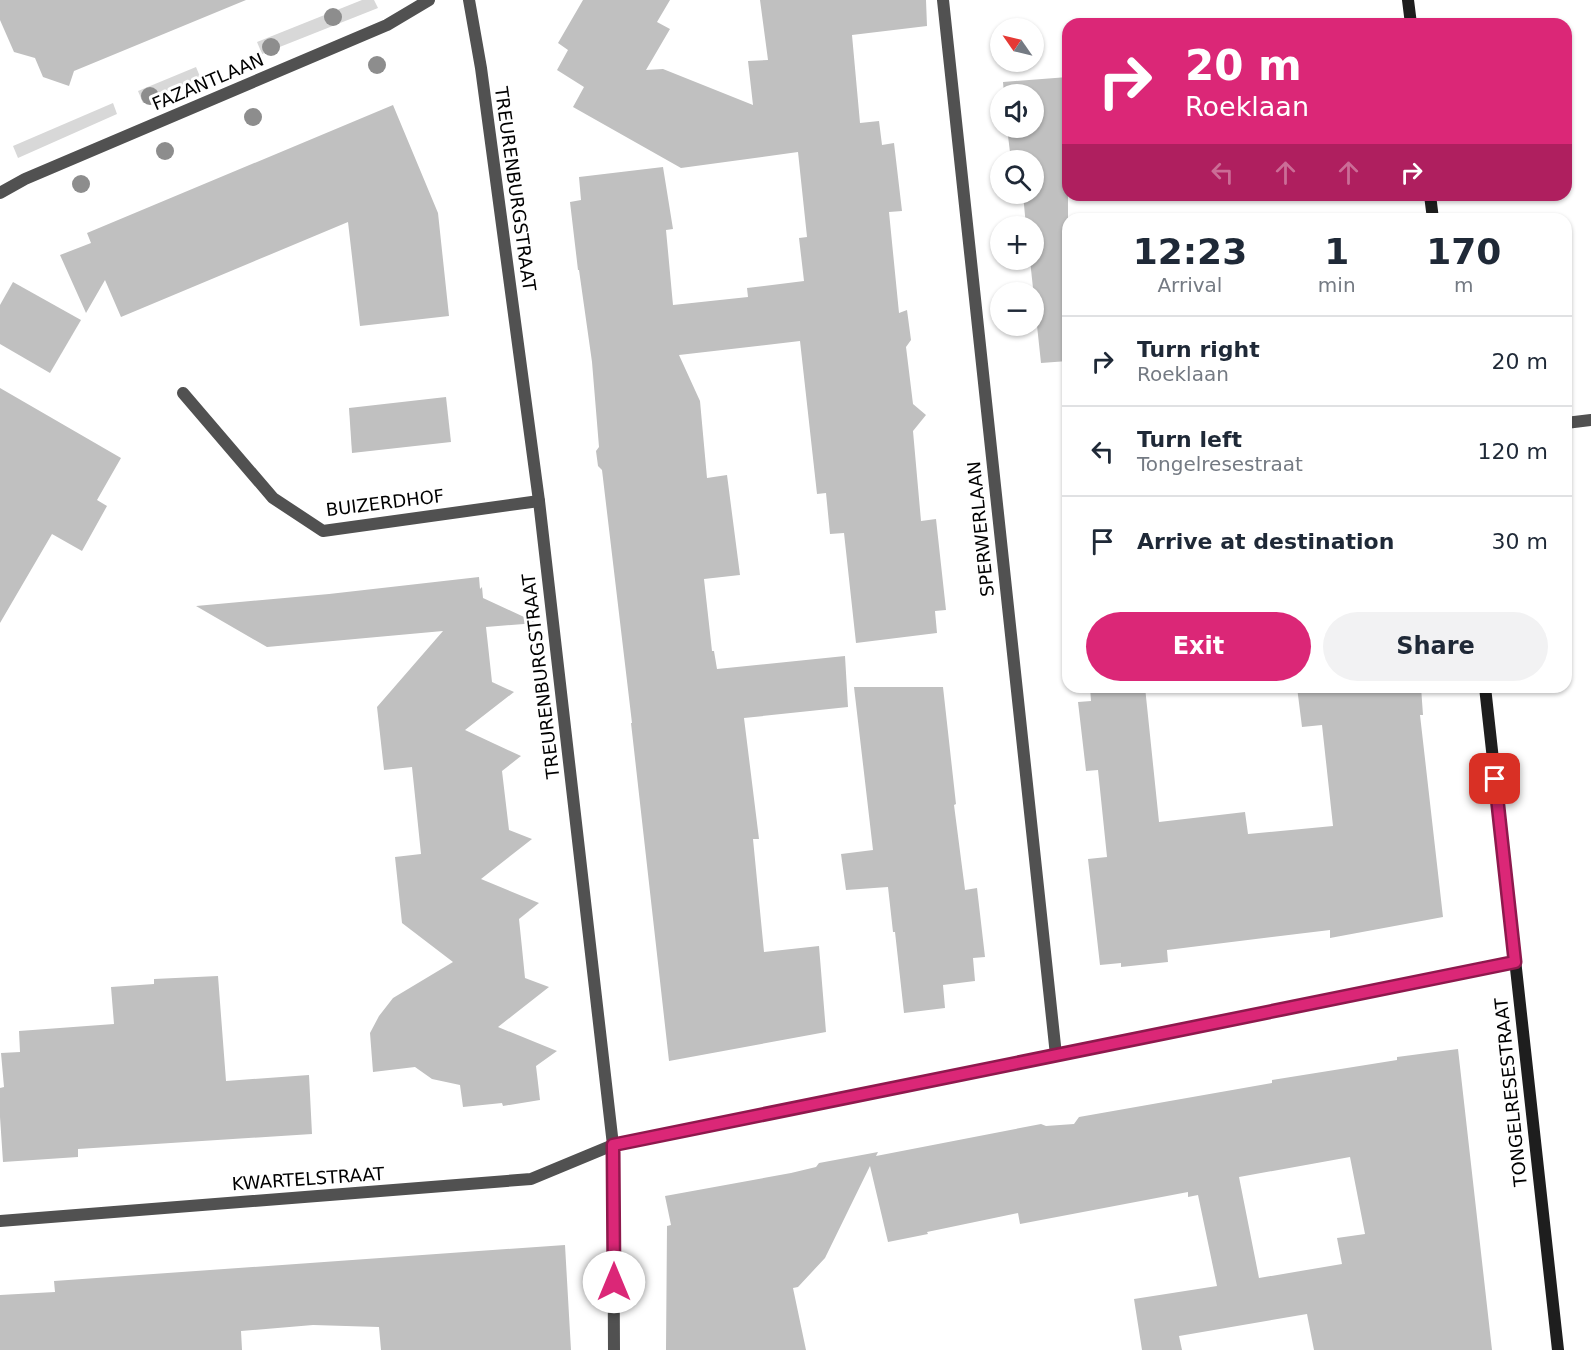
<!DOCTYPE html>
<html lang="en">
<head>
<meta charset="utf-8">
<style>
	body { margin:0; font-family:"DejaVu Sans",sans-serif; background:#f2f2f3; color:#1f2937; height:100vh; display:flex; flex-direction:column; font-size:22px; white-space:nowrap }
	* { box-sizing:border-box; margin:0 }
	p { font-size:20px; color:#747a83 }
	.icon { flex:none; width:33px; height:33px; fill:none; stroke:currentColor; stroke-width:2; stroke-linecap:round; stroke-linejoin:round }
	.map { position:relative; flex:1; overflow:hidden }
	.panel { position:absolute; left:1062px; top:213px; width:510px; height:480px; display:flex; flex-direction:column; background:#fff; border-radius:18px; box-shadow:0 2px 4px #0004 }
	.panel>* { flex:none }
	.banner { position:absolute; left:1062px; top:18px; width:510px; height:183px; border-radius:18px; box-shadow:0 2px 4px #0004; background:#db2777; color:#fff; overflow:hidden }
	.needle { width:39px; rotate:304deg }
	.tools { position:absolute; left:990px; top:18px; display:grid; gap:12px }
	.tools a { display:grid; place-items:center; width:54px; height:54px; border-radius:50%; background:#fff; box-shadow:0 2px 4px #0004; font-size:30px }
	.pin { position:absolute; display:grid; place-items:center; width:51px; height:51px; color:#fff; margin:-26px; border-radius:12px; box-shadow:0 3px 9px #0006 }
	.me { position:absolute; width:66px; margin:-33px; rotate:0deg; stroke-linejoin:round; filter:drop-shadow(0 0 4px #0008) }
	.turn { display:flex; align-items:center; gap:21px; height:126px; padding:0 24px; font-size:27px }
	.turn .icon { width:78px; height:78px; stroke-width:2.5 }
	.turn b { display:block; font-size:42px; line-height:51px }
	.lanes { display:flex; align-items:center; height:57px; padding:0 24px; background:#0003; justify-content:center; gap:30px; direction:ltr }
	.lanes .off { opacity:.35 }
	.eta { display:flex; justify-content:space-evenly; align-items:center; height:102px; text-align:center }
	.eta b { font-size:36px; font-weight:600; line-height:42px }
	.cta { display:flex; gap:12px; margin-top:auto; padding:12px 24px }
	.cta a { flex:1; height:69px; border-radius:36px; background:#db2777; color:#fff; font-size:24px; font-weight:600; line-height:69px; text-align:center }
	.cta a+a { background:#f2f2f3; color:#1f2937 }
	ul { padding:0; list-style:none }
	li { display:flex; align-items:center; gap:18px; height:90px; padding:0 24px; border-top:2px solid #e0e1e3 }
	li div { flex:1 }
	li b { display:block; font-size:22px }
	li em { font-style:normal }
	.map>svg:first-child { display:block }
	.green { fill:#d8d8d8 }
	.building { fill:#c0c0c0; fill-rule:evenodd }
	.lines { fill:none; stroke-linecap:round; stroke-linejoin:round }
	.street { stroke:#515151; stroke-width:12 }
	.secondary { stroke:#1e1e1e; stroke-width:12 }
	.tree { fill:#8d8d8d }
	.route-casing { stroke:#8e194d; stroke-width:15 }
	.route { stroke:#db2777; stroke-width:10 }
	.labels { text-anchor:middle; stroke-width:6; stroke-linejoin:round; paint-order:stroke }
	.street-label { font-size:18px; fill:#000; stroke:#fff }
</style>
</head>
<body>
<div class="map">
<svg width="1591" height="1350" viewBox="0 0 1591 1350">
	<rect width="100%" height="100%" fill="#fff"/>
	<g class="green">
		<path d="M 362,0 L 374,0 L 378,8 L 262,54 L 257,42 Z"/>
		<path d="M 196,67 L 201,79 L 143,103 L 138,91 Z"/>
		<path d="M 113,103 L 117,114 L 18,158 L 13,146 Z"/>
	</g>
	<g class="building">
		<path d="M 0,0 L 246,0 L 74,71 L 69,86 L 43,77 L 35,58 L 14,52 L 0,20 Z"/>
		<path d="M 583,0 L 670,0 L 657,22 L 670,29 L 646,70 L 663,69 L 753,105 L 748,61 L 768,60 L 760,0 L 926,0 L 927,26 L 852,35 L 860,123 L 879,121 L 882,145 L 894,143 L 902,211 L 889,212 L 899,313 L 907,310 L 911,340 L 906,347 L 913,404 L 926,415 L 913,431 L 921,521 L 936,519 L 946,610 L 935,611 L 937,633 L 856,643 L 844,533 L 830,534 L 826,493 L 817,494 L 800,341 L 679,355 L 700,401 L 707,478 L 727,475 L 740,575 L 704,579 L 712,651 L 714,651 L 717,669 L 845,656 L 848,707 L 744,718 L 759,839 L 753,839 L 764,952 L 819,946 L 826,1032 L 669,1061 L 631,723 L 632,723 L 602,470 L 598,466 L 596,451 L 599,447 L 592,362 L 579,270 L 578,270 L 570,202 L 581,200 L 579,177 L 663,167 L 673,229 L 666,230 L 673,305 L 748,297 L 747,288 L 804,281 L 799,238 L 807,237 L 798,152 L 681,168 L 573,107 L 584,87 L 557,70 L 568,50 L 558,43 Z"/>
		<path d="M 1068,77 L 1068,361 L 1041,363 L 1030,260 L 1034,260 L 1034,226 L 1026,226 L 1023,194 L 1015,194 L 1034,194 L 1034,160 L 1011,160 L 1007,128 L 1034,128 L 1034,94 L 1004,94 L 1003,82 Z"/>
		<path d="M 393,105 L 438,213 L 449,316 L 360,326 L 348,222 L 121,317 L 105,280 L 86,313 L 60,255 L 91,243 L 87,233 Z"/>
		<path d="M 13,282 L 81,320 L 50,373 L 0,344 L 0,305 Z"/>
		<path d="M 0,388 L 121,458 L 97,500 L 107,506 L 82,551 L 52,534 L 0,623 Z"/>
		<path d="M 446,397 L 451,442 L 352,453 L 349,408 Z"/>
		<path d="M 479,577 L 480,589 L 482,587 L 483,598 L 537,623 L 486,627 L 492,682 L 514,692 L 465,730 L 521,756 L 502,771 L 509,830 L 532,839 L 481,879 L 539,903 L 519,919 L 522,948 L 525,978 L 549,987 L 498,1027 L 557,1051 L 536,1066 L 540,1100 L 503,1106 L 502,1103 L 463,1107 L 460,1085 L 432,1079 L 415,1067 L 373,1072 L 370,1033 L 379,1016 L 393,998 L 453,962 L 402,923 L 395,857 L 421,854 L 412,767 L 384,770 L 377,707 L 443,631 L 267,647 L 196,606 L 329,594 Z"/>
		<path d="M 854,687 L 943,687 L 956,804 L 954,805 L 965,890 L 977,888 L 985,957 L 973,958 L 975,981 L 943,985 L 945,1008 L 904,1013 L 895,932 L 893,932 L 888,887 L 846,890 L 841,854 L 873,850 Z"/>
		<path d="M 1090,687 L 1145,687 L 1159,822 L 1245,812 L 1248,834 L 1333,826 L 1322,725 L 1302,727 L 1297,687 L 1421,687 L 1423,715 L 1420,715 L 1443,917 L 1330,938 L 1330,930 L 1167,950 L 1168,962 L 1121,967 L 1121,963 L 1100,965 L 1088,859 L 1107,857 L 1098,770 L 1086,771 L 1078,702 L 1091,701 Z"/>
		<path d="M 218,976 L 226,1081 L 309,1075 L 312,1134 L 78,1149 L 78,1157 L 3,1162 L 0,1117 L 0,1088 L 4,1087 L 1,1053 L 20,1052 L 19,1031 L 114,1024 L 111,987 L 154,984 L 154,979 Z"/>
		<path d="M 1458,1049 L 1492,1350 L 1314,1350 L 1307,1314 L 1179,1336 L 1182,1350 L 1142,1350 L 1134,1299 L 1217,1286 L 1198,1195 L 1188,1197 L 1188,1192 L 1020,1224 L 1018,1213 L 927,1232 L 928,1234 L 888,1242 L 870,1166 L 825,1258 L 798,1287 L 793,1288 L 806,1350 L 666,1350 L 667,1226 L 671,1225 L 665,1196 L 791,1173 L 816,1167 L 819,1163 L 878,1152 L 876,1156 L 1041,1124 L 1046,1126 L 1074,1124 L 1079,1117 L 1272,1083 L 1272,1080 L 1397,1060 L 1397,1057 ZM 1350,1157 L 1365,1234 L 1337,1238 L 1342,1264 L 1259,1278 L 1239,1177 Z"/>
		<path d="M 565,1245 L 571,1350 L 381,1350 L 379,1327 L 313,1325 L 241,1331 L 242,1350 L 0,1350 L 0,1295 L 55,1292 L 54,1281 Z"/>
	</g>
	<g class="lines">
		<g class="street">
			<path d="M 469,0 L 481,68 L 539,501 L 613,1145 L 614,1350"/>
			<path d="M 943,0 L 1056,1055"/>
			<path d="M 0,193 L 25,179 L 387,25 L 429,0"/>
			<path d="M 183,393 L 273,498 L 323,531 L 539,501"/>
			<path d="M 1566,423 L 1591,420"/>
			<path d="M 0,1221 L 531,1179 L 613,1145 L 1515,962"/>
		</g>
		<g class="secondary">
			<path d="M 1408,0 L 1411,24"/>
			<path d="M 1430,195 L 1433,219"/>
			<path d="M 1485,687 L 1558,1350"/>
		</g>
	</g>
	<g class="tree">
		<circle cx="333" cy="17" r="9"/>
		<circle cx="271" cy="47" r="9"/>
		<circle cx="377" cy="65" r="9"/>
		<circle cx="150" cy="96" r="9"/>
		<circle cx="253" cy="117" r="9"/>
		<circle cx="165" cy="151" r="9"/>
		<circle cx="81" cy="184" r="9"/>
	</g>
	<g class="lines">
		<g class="route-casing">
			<path id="route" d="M 614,1282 L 613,1145 L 1515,962 L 1495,779"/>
		</g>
		<use href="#route" class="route"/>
	</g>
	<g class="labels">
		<g class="street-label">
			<text transform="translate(208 82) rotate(-23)" y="6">FAZANTLAAN</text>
			<text transform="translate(515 189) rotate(82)" y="6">TREURENBURGSTRAAT</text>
			<text transform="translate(385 503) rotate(-7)" y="6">BUIZERDHOF</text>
			<text transform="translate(981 529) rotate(-96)" y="6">SPERWERLAAN</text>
			<text transform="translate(541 676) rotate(-97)" y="6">TREURENBURGSTRAAT</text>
			<text transform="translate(1511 1092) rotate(-96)" y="6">TONGELRESESTRAAT</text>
			<text transform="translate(308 1179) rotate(-4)" y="6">KWARTELSTRAAT</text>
		</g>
	</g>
</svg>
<div class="tools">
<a><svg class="needle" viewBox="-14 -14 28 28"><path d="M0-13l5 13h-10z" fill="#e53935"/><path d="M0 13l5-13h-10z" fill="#747a83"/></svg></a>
<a><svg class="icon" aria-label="sound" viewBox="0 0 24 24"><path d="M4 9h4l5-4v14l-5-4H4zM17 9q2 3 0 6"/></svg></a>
<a><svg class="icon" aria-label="search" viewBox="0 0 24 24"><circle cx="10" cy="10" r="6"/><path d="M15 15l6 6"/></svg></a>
<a>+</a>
<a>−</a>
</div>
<div class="pin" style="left:1495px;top:779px;background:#d93025"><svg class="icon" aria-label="arrive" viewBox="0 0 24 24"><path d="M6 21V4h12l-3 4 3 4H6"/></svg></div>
<svg class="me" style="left:614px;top:1282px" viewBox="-20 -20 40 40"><circle r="19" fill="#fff"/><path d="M0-13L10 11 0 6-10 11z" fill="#db2777"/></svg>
<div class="banner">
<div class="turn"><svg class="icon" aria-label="right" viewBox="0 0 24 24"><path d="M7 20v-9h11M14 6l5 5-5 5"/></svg><div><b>20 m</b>Roeklaan</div></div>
<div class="lanes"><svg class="icon off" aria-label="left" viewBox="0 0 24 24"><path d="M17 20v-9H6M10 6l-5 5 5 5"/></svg><svg class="icon off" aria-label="ahead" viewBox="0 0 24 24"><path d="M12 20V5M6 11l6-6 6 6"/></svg><svg class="icon off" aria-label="ahead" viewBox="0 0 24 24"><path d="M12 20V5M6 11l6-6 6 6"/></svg><svg class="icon" aria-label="right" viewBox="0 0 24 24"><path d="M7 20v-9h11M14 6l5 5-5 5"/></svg></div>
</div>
<section class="panel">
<div class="eta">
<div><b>12:23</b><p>Arrival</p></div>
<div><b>1</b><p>min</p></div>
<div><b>170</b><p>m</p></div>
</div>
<ul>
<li><svg class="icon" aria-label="right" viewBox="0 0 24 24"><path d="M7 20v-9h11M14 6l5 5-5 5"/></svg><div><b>Turn right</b><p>Roeklaan</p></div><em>20 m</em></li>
<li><svg class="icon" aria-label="left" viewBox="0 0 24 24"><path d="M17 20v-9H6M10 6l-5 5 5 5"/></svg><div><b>Turn left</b><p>Tongelresestraat</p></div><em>120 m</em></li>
<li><svg class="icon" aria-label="arrive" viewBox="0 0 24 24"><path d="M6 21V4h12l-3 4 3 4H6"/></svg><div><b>Arrive at destination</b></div><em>30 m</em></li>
</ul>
<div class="cta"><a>Exit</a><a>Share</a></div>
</section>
</div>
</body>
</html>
